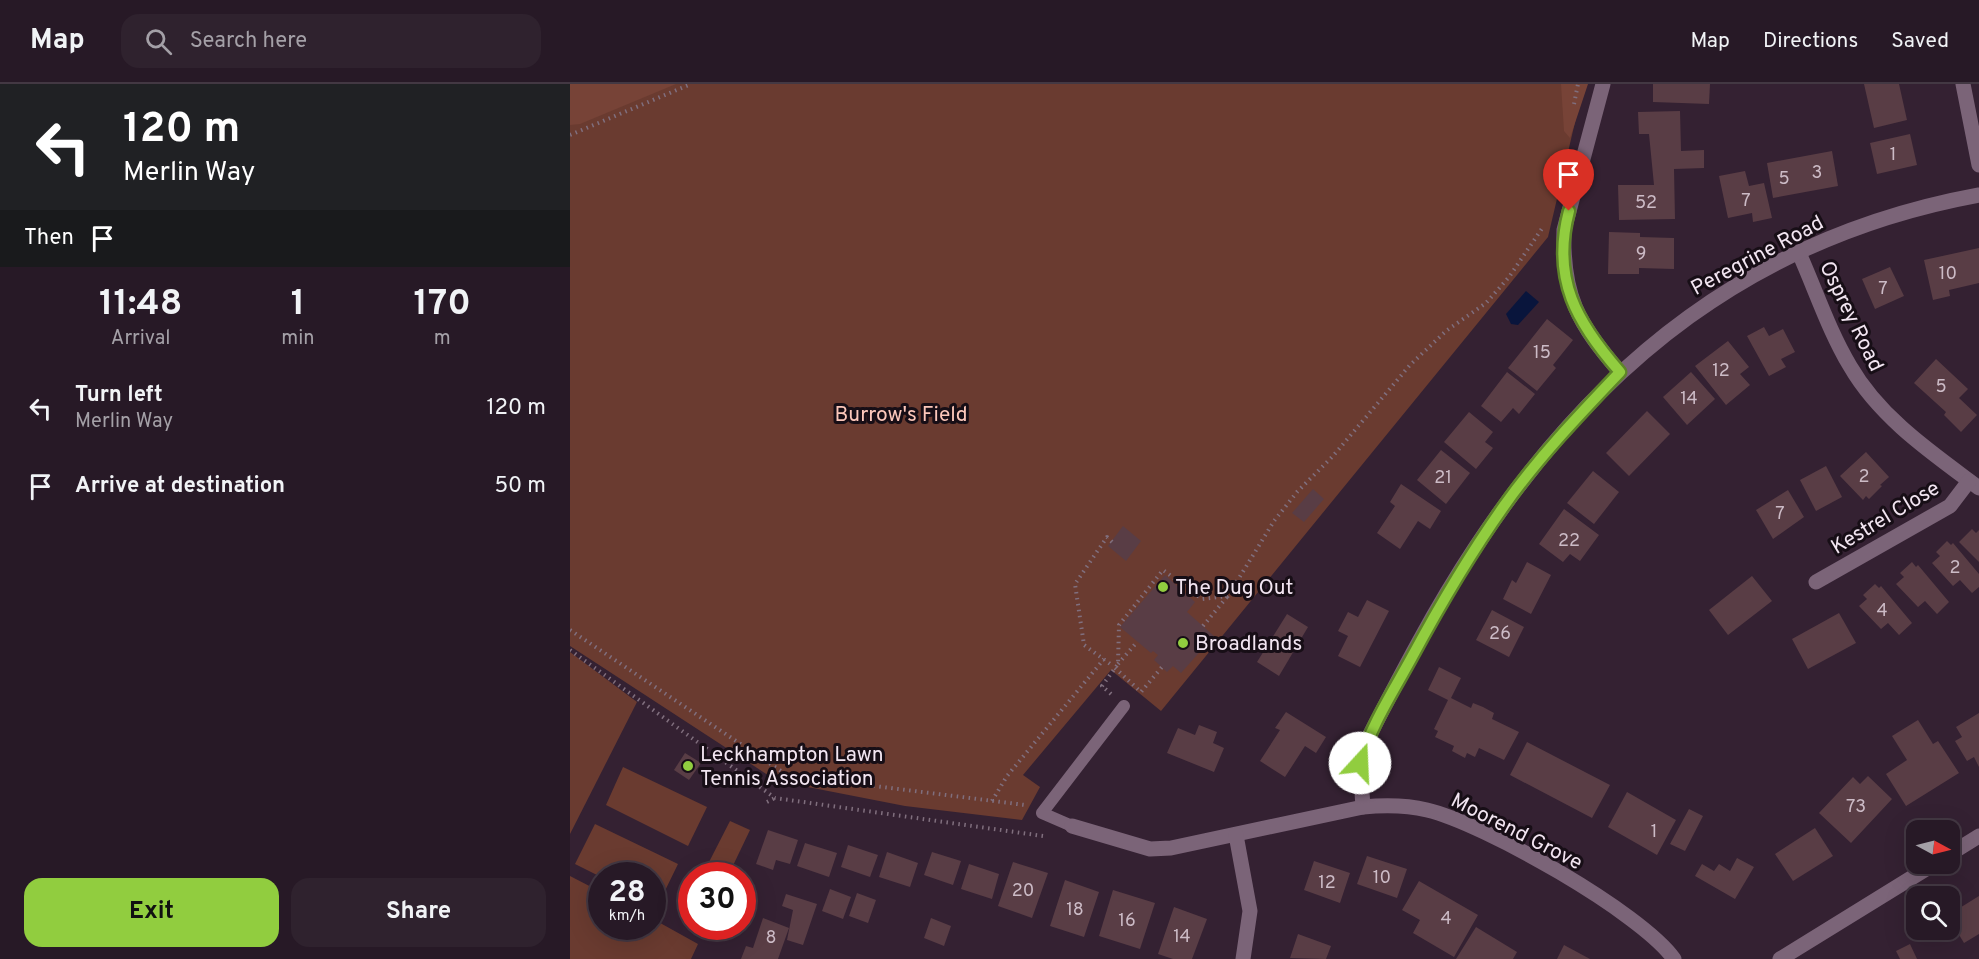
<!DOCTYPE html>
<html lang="en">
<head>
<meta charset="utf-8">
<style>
	body { margin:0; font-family:Overpass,sans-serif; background:#2f222e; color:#f1f3f6; height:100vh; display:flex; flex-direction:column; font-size:22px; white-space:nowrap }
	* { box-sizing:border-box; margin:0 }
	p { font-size:20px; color:#a4a0a7 }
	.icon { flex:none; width:33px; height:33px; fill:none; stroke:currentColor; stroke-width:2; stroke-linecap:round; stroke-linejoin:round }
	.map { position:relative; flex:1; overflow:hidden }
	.details { display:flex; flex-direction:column; background:#271926; width:570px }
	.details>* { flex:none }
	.top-card { background:#202124; color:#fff; overflow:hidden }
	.needle { width:39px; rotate:97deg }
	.fabs { position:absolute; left:1336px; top:736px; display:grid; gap:12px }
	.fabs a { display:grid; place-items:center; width:54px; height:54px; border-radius:12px; background:#271926; box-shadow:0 6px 24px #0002,0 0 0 2px #433843; font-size:30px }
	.speed { position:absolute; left:18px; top:778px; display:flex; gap:12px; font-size:30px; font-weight:700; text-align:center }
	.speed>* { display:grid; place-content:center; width:78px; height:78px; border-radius:50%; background:#271926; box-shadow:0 6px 24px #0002,0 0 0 2px #433843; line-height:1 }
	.speed small { font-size:15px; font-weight:400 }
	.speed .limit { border:9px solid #d22; background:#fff; color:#111 }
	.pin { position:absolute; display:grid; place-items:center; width:51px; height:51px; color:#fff; margin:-62px -26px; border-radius:50% 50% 50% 0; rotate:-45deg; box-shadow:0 0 6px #0007 }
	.pin .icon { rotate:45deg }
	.me { position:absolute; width:66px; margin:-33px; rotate:20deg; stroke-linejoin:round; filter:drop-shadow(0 0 4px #0008) }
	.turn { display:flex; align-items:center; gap:21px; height:126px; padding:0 24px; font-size:27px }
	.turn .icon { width:78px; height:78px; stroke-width:2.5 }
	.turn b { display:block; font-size:42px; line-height:51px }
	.then { display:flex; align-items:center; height:57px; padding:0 24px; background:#0003; gap:12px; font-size:22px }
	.eta { display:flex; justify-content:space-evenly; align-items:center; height:102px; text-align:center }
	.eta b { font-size:36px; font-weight:700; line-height:42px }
	.button { display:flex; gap:12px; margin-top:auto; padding:12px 24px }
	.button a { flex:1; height:69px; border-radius:18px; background:#91cd3f; color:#111; font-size:24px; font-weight:700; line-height:69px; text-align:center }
	.button a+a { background:#2f222e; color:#f1f3f6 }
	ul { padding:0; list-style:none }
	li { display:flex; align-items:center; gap:18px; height:78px; padding:0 24px }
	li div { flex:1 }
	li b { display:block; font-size:22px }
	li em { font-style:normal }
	header { display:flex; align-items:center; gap:36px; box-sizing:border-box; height:84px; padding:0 30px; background:#271926; border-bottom:2px solid #433843 }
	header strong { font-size:28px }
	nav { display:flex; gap:33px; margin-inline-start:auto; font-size:21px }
	.search { width:420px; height:54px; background:#2f222e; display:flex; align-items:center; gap:15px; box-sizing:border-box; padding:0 21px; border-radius:18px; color:#a4a0a7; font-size:22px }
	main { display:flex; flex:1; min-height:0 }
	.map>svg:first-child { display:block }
	.green { fill:#6a3b30 }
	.forest { fill:#774337 }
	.water { fill:#09153c }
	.building { fill:#593d45 }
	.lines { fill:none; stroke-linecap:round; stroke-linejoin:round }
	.path { stroke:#806f7e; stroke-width:4; stroke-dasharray:1.5 4.5; stroke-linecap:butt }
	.lane { stroke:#7b6478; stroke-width:12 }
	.street { stroke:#7b6478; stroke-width:15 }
	.secondary { stroke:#7b6478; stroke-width:15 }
	.route-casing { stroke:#5e8529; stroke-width:15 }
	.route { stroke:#91cd3f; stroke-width:10 }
	.poi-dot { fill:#91cd3f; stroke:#170e16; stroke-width:2 }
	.labels { text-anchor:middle; stroke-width:6; stroke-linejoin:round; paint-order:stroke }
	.number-label { font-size:18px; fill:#ccbbc6 }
	.street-label { font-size:21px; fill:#f2e5f1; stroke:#170e16 }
	.park-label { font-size:21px; fill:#fcc7ba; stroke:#170e16 }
	.poi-label { font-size:21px; fill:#f2e5f1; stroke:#170e16; text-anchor:start }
</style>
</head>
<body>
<header>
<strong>Map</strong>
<div class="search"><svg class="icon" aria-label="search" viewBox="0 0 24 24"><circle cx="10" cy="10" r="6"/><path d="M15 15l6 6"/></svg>Search here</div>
<nav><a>Map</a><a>Directions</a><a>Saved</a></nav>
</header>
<main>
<section class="details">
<div class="top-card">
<div class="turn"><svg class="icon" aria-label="left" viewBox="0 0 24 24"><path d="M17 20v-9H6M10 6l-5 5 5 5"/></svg><div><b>120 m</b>Merlin Way</div></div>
<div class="then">Then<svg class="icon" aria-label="arrive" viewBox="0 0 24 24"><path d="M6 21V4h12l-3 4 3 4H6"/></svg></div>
</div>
<div class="eta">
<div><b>11:48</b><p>Arrival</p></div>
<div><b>1</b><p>min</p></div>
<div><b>170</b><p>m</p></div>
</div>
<ul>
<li><svg class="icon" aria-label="left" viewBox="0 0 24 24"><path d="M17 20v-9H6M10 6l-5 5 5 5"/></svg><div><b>Turn left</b><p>Merlin Way</p></div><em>120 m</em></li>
<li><svg class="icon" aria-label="arrive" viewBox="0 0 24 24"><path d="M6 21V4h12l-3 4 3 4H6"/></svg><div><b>Arrive at destination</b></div><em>50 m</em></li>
</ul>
<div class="button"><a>Exit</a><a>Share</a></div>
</section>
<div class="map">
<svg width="1409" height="875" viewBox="0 0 1409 875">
	<rect width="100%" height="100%" fill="#342132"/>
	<g class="green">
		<path d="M 10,0 L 1014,0 L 978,153 L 591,627 L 541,586 L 453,691 L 470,703 L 452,736 L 335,722 L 207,697 L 0,562 L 0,4 Z"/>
		<path d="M 0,568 L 67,618 L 0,750 Z"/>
		<path d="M 53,683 L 137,723 L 118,762 L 36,721 Z"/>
		<path d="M 160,737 L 180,746 L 158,792 L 137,782 Z"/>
		<path d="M 25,740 L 108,780 L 88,821 L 83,818 L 82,792 L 31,793 L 5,780 Z"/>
		<path d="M 0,792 L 31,808 L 32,843 L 82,843 L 83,835 L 128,860 L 121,875 L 0,875 Z"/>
	</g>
	<g class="forest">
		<path d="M 0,0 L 106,0 L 10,40 L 0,41 Z"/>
		<path d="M 991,0 L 1018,0 L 1000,54 L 994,47 Z"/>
	</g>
	<path class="water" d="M 956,207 L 969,218 L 948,241 L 941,240 L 936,230 Z"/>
	<g class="building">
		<path d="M 1083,0 L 1140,0 L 1139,20 L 1083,18 Z"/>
		<path d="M 1294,0 L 1329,0 L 1337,36 L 1304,44 Z"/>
		<path d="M 1110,27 L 1111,67 L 1134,66 L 1134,84 L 1104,85 L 1105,135 L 1049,136 L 1048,101 L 1084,101 L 1079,50 L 1069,50 L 1068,28 Z"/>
		<path d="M 1340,50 L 1347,81 L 1307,90 L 1300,59 Z"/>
		<path d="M 1262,67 L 1268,102 L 1203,114 L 1197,79 Z"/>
		<path d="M 1175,87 L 1179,102 L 1194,99 L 1202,134 L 1183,138 L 1182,129 L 1158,134 L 1149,92 Z"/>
		<path d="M 1039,148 L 1070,149 L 1070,153 L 1104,154 L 1104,185 L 1069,184 L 1069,190 L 1038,190 Z"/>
		<path d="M 1409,164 L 1409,199 L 1379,206 L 1380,212 L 1363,216 L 1354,176 Z"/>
		<path d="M 1320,183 L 1334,212 L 1305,225 L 1292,195 Z"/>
		<path d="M 977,235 L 1003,256 L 983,281 L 986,284 L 967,307 L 938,284 Z"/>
		<path d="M 1194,243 L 1199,252 L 1213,245 L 1225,268 L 1211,275 L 1216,283 L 1199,292 L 1177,252 Z"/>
		<path d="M 1158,257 L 1179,283 L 1170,290 L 1180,301 L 1156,321 L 1125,282 Z"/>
		<path d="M 1366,275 L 1398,305 L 1389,314 L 1407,331 L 1391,348 L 1374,331 L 1376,328 L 1344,299 Z"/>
		<path d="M 937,288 L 965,310 L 949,330 L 943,324 L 931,338 L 911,322 Z"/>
		<path d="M 1121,288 L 1145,315 L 1117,341 L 1093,313 Z"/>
		<path d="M 1077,327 L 1100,350 L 1059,392 L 1036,369 Z"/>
		<path d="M 899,328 L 923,348 L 915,358 L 923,364 L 906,385 L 874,358 Z"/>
		<path d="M 871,366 L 900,389 L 876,420 L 847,396 Z"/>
		<path d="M 1296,368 L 1319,393 L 1310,401 L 1312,402 L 1299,415 L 1296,412 L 1293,416 L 1270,392 Z"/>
		<path d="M 1256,382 L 1272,413 L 1246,427 L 1230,396 Z"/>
		<path d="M 1023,387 L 1049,408 L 1024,440 L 997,419 Z"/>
		<path d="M 831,400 L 871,427 L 860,445 L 848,437 L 830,465 L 807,449 L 825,422 L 820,418 Z"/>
		<path d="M 743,405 L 754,415 L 734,438 L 722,429 Z"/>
		<path d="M 1218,406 L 1234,433 L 1203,455 L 1186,426 Z"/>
		<path d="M 994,425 L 1029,451 L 1010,477 L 1000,470 L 993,478 L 969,460 Z"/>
		<path d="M 553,442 L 571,457 L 556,477 L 538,462 Z"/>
		<path d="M 1402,445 L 1406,449 L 1409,446 L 1409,478 L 1389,458 Z"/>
		<path d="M 1377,457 L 1381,461 L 1383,459 L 1409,490 L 1409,503 L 1402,509 L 1390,496 L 1383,502 L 1362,479 L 1370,472 L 1366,468 Z"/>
		<path d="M 957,478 L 981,491 L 961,530 L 933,515 L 942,496 L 946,499 Z"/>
		<path d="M 1342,478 L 1346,483 L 1348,481 L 1379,518 L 1367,530 L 1355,517 L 1348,523 L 1326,500 L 1334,493 L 1330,489 Z"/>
		<path d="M 595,491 L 625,518 L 617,528 L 644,552 L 611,589 L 603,582 L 597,588 L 584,576 L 588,571 L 583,567 L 581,569 L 550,543 Z"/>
		<path d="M 1182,492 L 1202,517 L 1158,551 L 1139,526 Z"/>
		<path d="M 1305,500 L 1309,504 L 1311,502 L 1342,539 L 1329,551 L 1318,539 L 1311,545 L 1289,522 L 1297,515 L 1293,511 Z"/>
		<path d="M 797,516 L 819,527 L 790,583 L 768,572 L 778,552 L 768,547 L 778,528 L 788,533 Z"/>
		<path d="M 922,526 L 954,543 L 939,573 L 906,556 Z"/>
		<path d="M 1269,529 L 1286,559 L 1238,585 L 1222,555 Z"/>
		<path d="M 717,530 L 738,543 L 709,592 L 687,578 Z"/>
		<path d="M 869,583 L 891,594 L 881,614 L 901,624 L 903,619 L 913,623 L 924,629 L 922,635 L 949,648 L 934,676 L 909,664 L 905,673 L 897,669 L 895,674 L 882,667 L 884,662 L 865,653 L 868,647 L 864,645 L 878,616 L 858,606 Z"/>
		<path d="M 716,628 L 756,653 L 746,669 L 735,662 L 715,693 L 690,677 L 710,646 L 705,644 Z"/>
		<path d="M 1409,629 L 1409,683 L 1404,673 L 1397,677 L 1385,657 L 1392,653 L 1386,643 Z"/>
		<path d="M 1348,636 L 1363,660 L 1368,657 L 1389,689 L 1336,722 L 1316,690 L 1337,676 L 1322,652 Z"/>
		<path d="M 629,641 L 647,648 L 643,659 L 654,664 L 644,688 L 597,669 L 608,644 L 625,651 Z"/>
		<path d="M 957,658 L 1040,701 L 1022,734 L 940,691 Z"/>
		<path d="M 115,669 L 131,679 L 119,696 L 104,686 Z"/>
		<path d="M 1298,692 L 1322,715 L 1281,759 L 1249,729 L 1283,693 L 1290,700 Z"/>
		<path d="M 1057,708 L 1106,736 L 1087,771 L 1038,743 Z"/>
		<path d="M 1119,725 L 1133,732 L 1115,767 L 1100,760 Z"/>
		<path d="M 1245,744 L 1263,772 L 1223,797 L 1205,770 Z"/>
		<path d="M 198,746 L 228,756 L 220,780 L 206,776 L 203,786 L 186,780 Z"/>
		<path d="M 235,759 L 267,769 L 259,793 L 227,782 Z"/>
		<path d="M 278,761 L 308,771 L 300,793 L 271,783 Z"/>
		<path d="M 317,768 L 348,779 L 340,803 L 309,793 Z"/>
		<path d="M 362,768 L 391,777 L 383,801 L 354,791 Z"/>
		<path d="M 797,772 L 837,785 L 827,814 L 787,800 Z"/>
		<path d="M 1167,774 L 1184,783 L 1165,815 L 1125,792 L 1132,780 L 1144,787 L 1149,780 L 1160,787 Z"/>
		<path d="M 744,777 L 780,789 L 770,819 L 734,806 Z"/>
		<path d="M 443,778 L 478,789 L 462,834 L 428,822 Z"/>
		<path d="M 399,780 L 429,790 L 422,815 L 391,805 Z"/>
		<path d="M 495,796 L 529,808 L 514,853 L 480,842 Z"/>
		<path d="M 849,797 L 908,831 L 884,873 L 843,849 L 850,836 L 832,826 Z"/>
		<path d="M 260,805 L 281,813 L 273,835 L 252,827 Z"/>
		<path d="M 543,806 L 585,819 L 570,865 L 529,852 Z"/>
		<path d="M 287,809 L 306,816 L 298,839 L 279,832 Z"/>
		<path d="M 216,810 L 247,820 L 233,861 L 217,856 L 223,826 L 212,822 Z"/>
		<path d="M 1409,812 L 1409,850 L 1394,859 L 1380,836 L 1380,830 Z"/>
		<path d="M 604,823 L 637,835 L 622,875 L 603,875 L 588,870 Z"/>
		<path d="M 193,834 L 219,844 L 208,875 L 171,875 L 176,862 L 183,864 Z"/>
		<path d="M 361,834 L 381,842 L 374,862 L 354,854 Z"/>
		<path d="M 906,843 L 947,868 L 943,875 L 886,875 Z"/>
		<path d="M 728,850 L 761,862 L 756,875 L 720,874 Z"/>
		<path d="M 1340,860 L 1347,875 L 1330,875 L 1326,867 Z"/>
		<path d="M 994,861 L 1020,875 L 987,875 Z"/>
	</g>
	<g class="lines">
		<g class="path">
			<path d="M 1004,20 L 1008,0"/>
			<path d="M 0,51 L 121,0"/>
			<path d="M 542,458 L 537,453 L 505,500 L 514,561 L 543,582"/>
			<path d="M 633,542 L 657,513"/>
			<path d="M 0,546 L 217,691 L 455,721"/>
			<path d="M 0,566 L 205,714 L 473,752"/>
			<path d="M 548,580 L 567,558"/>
			<path d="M 545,584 L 571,608 L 592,583"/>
			<path d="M 541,610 L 532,602 L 548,580 L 549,541 L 593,486 L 632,515 L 658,512 L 704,437 L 727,408 L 763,372 L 840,281 L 876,247 L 916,219 L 939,193 L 973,143"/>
			<path d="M 422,717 L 437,692 L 534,575"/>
			<path d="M 197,718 L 205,714"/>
		</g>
		<path class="lane" d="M 502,742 L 472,729 L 554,622"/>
		<g class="street">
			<path d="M 1033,0 L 994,146 C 992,211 1008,240 1050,288"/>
			<path d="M 1393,0 L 1409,81"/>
			<path d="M 1229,169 C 1246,207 1259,247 1280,282 C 1310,334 1362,369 1409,404"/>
			<path d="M 1246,498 L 1380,422 L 1399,397"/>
			<path d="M 793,723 L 790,679 L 796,658 C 830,592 864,526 905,464 C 1028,277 1185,152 1409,111"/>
			<path d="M 502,742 L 580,765 L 601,764 L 793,723 C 815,721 836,721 857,726 C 913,739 1072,829 1104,875"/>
			<path d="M 666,751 L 680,827 L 673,875"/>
		</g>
		<g class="secondary">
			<path d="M 1380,770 L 1409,752"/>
			<path d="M 1210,875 L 1364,780"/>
		</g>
	</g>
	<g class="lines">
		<g class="route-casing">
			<path id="route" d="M 790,679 C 801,641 823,608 842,573 C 870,521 900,470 934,422 C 968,374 1009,331 1050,288 C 1007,239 981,195 999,127"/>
		</g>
		<use href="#route" class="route"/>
	</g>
	<g class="poi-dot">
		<circle cx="593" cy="503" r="6"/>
		<circle cx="613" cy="559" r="6"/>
		<circle cx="118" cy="682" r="6"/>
	</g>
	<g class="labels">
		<g class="number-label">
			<text x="1323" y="76">1</text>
			<text x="1247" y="94">3</text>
			<text x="1214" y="100">5</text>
			<text x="1176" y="122">7</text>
			<text x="1076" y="124">52</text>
			<text x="1071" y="175">9</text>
			<text x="1378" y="195">10</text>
			<text x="1313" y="210">7</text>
			<text x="972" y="274">15</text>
			<text x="1151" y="292">12</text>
			<text x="1371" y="308">5</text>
			<text x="1119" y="320">14</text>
			<text x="1294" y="398">2</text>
			<text x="873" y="399">21</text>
			<text x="1210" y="435">7</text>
			<text x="999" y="462">22</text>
			<text x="1385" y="489">2</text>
			<text x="1312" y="532">4</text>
			<text x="930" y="555">26</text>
			<text x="1286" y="728">73</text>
			<text x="1084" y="753">1</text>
			<text x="812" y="799">10</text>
			<text x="757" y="804">12</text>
			<text x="453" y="812">20</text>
			<text x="505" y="831">18</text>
			<text x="876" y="840">4</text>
			<text x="557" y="842">16</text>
			<text x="612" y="858">14</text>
			<text x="201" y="859">8</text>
		</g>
		<g class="street-label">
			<text transform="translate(1187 171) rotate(-28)" y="7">Peregrine Road</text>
			<text transform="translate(1282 232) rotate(64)" y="7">Osprey Road</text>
			<text transform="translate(1315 433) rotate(-31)" y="7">Kestrel Close</text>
			<text transform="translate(947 747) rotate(27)" y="7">Moorend Grove</text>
		</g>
		<g class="park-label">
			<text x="331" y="337">Burrow's Field</text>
		</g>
		<g class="poi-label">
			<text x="605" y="510">The Dug Out</text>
			<text x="625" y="566">Broadlands</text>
			<text x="130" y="677">Leckhampton Lawn<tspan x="130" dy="24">Tennis Association</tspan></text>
		</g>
	</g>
</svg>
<div class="fabs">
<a><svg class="needle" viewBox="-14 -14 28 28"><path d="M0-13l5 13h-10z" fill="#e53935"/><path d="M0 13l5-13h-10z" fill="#a4a0a7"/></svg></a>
<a><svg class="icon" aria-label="search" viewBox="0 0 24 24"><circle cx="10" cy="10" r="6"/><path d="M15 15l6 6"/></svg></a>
</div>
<div class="speed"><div>28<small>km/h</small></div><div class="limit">30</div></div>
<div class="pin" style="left:999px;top:127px;background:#d93025"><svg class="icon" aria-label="arrive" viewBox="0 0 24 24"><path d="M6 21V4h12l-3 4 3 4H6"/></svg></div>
<svg class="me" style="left:790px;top:679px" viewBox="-20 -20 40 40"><circle r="19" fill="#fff"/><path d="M0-13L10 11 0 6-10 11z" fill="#91cd3f"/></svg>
</div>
</main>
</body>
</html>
